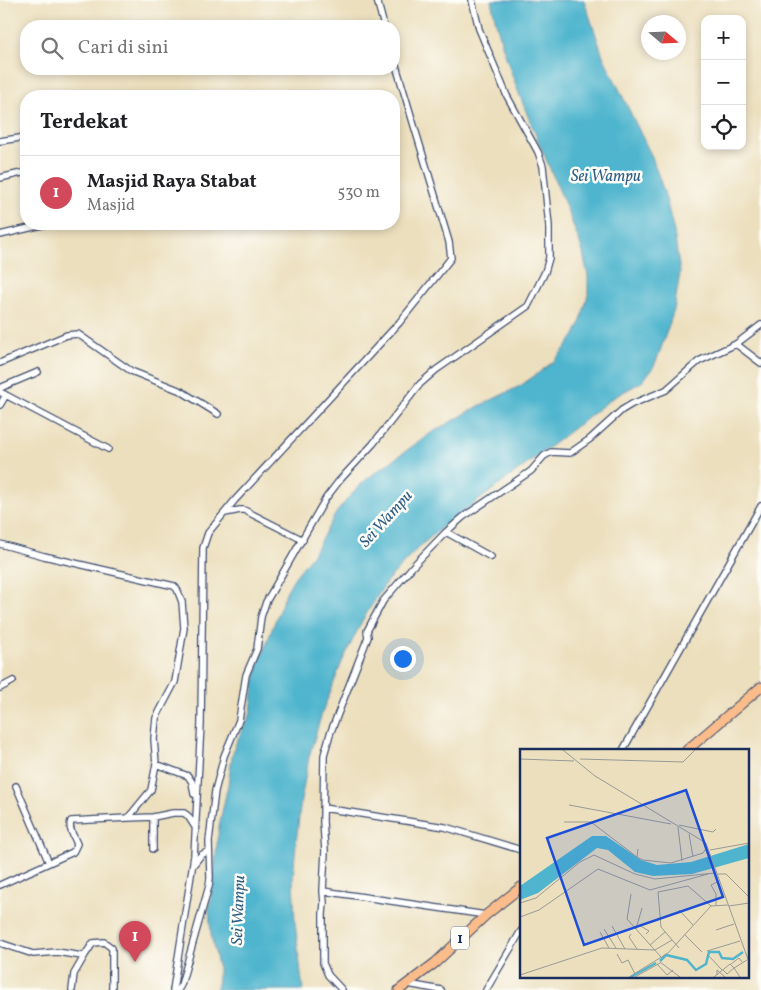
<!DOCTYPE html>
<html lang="id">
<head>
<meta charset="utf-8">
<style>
	body { margin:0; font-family:Vollkorn,serif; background:#f2f2f2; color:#202124 }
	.controls { position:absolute; right:15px; top:15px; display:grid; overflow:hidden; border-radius:10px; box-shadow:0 2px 8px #0003 }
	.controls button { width:45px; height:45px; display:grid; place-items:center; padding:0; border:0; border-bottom:1px solid #e0e0e0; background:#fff; color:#202124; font:25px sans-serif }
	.compass { position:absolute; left:641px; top:15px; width:45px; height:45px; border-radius:50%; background:#fff; box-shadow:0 2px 8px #0003; rotate:109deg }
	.you { position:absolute; left:402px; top:658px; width:18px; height:18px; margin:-12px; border:4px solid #fff; border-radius:50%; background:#1a73e8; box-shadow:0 0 0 8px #1a73e833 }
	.badge { display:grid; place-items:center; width:32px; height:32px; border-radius:50%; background:#d1495b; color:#fff; font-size:16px; font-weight:700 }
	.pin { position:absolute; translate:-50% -41px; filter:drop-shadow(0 1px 2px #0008) }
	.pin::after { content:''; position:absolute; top:26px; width:18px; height:15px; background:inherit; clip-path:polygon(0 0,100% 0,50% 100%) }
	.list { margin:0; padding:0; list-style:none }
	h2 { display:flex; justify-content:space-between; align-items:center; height:65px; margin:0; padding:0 20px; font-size:21px }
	h2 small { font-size:16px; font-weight:400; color:#757577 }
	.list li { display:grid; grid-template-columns:32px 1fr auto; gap:15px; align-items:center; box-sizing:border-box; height:75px; padding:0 20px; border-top:1px solid #e0e0e0 }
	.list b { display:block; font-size:19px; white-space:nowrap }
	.list p { margin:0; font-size:16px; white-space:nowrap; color:#757577 }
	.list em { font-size:16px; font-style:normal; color:#757577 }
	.icon { flex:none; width:28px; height:28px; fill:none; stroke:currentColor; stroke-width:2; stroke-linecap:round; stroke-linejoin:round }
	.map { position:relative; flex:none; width:761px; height:990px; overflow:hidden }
	.search { position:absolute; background:#fff; box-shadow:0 2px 8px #0003; left:20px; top:20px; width:380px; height:55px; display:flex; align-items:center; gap:12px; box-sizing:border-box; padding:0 18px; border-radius:20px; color:#757577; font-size:19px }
	.panel { position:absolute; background:#fff; box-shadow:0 2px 8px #0003; left:20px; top:90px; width:380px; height:140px; border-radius:20px }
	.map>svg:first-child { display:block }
	.water { fill:#4fb5ce; stroke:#357296 }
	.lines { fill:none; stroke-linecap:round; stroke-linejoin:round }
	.minor-casing { stroke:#3a496c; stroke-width:8 }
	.highway-casing { stroke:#3a496c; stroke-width:11 }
	.minor { stroke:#fff; stroke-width:5.5 }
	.highway { stroke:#f9bc8a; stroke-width:9 }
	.labels { text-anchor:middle; stroke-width:5; stroke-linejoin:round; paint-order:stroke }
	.shield { fill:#fdfcf7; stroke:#5f6c8c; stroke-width:1 }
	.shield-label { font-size:14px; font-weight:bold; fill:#1b2f5e }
	.water-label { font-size:16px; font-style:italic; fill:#2d5e85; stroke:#fdfcf7 }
	.inset-river { fill:none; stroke:#4fb5ce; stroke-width:2.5 }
	.inset-road { fill:none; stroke:#989997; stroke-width:1 }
	.view { fill:#1d4ed8; fill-opacity:0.15; stroke:#1d4ed8; stroke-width:2.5 }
	.inset-edge { fill:none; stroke:#1b2f5e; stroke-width:2.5 }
</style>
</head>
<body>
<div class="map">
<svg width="761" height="990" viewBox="0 0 761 990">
	<rect width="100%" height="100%" fill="#fdfcf7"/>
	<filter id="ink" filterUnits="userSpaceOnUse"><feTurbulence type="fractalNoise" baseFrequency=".02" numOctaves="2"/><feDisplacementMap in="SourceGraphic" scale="10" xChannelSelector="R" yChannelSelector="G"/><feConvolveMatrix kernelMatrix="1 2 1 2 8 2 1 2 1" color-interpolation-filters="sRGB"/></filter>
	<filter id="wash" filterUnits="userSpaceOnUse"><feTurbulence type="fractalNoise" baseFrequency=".0096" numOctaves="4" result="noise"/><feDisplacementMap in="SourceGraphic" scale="20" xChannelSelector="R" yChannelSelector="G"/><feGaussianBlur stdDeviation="1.12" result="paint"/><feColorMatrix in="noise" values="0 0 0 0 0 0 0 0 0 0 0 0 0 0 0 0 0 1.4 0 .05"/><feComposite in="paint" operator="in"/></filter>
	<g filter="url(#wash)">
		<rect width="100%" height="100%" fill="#ecdfbd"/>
		<!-- water -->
		<path class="water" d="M491 0H584L603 56 652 157 665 195 674 232 680 273 674 310 659 354 654 366 643 381 611 399 542 453 441 528 417 549 387 581 362 621 342 662 322 713 309 757 301 800 296 843 293 878 295 923 303 990H216L218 979V966L211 934 209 910 213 882 219 826 228 785 232 756 235 745 251 713 254 685 259 664 286 592 294 578 313 554 336 513 355 490 368 478 431 433 479 406 520 386 537 374 553 362 568 345 575 335 580 324 588 295V276L582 249C553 166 508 87 491 0Z"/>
	</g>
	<g filter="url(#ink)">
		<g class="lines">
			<!-- minor casing -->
			<g class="minor-casing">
				<path id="minor" d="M377 0 384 26
					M0 141 26 137
					M0 178 26 172
					M0 235 46 224
					M736 344 761 363
					M0 363 67 335 78 334 131 371 181 391 218 414
					M0 388 38 372
					M0 392 108 449
					M0 405 6 395
					M225 513 240 510H244L303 540
					M446 532 463 517 531 471 544 456 551 452 570 453 590 439 622 410 632 404 666 390 699 361 736 344 761 325
					M0 544 44 556 174 586 177 589 182 602 184 628 175 682 156 718 154 739 156 764 151 790 128 818 71 821C68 829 74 836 77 844L73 852 0 885
					M0 688 13 681
					M623 750 761 506
					M156 764 188 776 192 782 194 794
					M16 786 49 863
					M323 808 445 827 521 850
					M153 817V849
					M128 818 153 817 173 813H184L188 816 195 827
					M194 864 201 855 209 851
					M323 891 486 915
					M0 943 33 954 57 952 82 956 85 955 93 943 104 942 112 948V990
					M408 984 441 990
					M72 990 74 974 85 955
					M173 990 194 856 201 724 203 548 208 533 235 500 399 323 451 258 449 242 394 59
					M178 990 181 985 209 886 210 878 209 841 215 791 224 756 239 720 246 675 257 649 261 617 266 602 326 498 339 481 373 444 420 384 436 370 528 306 545 272 549 258V226L543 166 538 152 507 96 479 29 472 0
					M342 990 328 975 323 963V914L324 903 323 891 325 851 323 822 324 755 330 734 368 637 367 631 383 601 414 565 446 532 491 557
					M486 990 521 931"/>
			</g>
			<!-- highway casing -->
			<g class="highway-casing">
				<path id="highway" d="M687 750 761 687
					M399 990 435 963 486 915 521 887"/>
			</g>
			<!-- minor -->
			<use href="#minor" class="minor"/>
			<!-- highway -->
			<use href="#highway" class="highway"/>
		</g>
	</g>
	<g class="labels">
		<!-- shield labels -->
		<rect class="shield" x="451" y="926.5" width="18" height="23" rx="4"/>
		<g class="shield-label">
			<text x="460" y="943">1</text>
		</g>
		<!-- water labels -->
		<g class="water-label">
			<text x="606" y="181">Sei Wampu</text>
			<text transform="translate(385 518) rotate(-48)" y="6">Sei Wampu</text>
			<text transform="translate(237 910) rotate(-88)" y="6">Sei Wampu</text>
		</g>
	</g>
	<!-- overview -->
	<g transform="translate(520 749)">
		<rect width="229" height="229" fill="#ecdfbd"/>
		<path d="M72 87H86L121 111 137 116 171 113 229 95V109L172 125 133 127 115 123 88 101 77 99 18 144 0 151V137Z" fill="#4fb5ce"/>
		<path class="inset-river" d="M140 212 146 206 167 211 176 221 186 215 189 203H199L202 209 213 210 223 203M111 228 136 214"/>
		<path class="inset-road" d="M43 1 75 27 186 94 229 213M0 10 54 12M60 10 163 13 175 1M49 56 151 75M44 73H71L117 108M159 76 193 83 196 80M158 78 162 112M169 85 173 108M118 100 117 108 123 111 151 114 183 104 187 98M190 101 229 94M198 125H206L229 148M111 145 107 170 141 208M0 154 16 149 60 113 74 106 115 125 135 130 195 124M196 156V145L191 136 199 132M209 157 229 154M159 161 173 176M0 168 19 161 78 120 130 141 188 125M119 176 129 182 126 185M92 177 105 200M84 180 96 199M116 180 122 159M196 181 214 175M80 183 89 199M111 185 109 188 117 200M165 186 182 203M130 196 145 183M159 199 141 178 138 143 168 137 191 157M187 202 220 192M97 205 102 214 108 211 115 225M189 207 202 221M140 213 160 228M137 215 147 226 153 221M211 215 219 209 222 213M203 221 207 225 214 219 220 228M0 226 82 199 135 201 152 191M197 226V221L205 228M109 228 148 204 191 157 208 156M115 228 140 214M194 228 210 215 214 219 227 211"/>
		<path class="view" d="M166 41 203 148 64 196 27 89Z"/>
		<rect width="229" height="229" class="inset-edge"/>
	</g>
</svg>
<div class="controls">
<button>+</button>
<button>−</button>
<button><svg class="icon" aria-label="locate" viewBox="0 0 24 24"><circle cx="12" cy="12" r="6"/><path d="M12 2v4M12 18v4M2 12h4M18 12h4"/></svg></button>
</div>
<svg class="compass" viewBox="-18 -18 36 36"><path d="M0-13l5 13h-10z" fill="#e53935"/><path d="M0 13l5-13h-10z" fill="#757577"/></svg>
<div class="you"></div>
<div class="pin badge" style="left:135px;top:962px">1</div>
<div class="search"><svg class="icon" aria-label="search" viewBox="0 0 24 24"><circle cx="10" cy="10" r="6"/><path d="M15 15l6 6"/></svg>Cari di sini</div>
<section class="panel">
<h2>Terdekat<small></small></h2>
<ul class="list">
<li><span class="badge">1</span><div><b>Masjid Raya Stabat</b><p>Masjid</p></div><em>530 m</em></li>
</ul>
</section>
</div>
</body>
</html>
